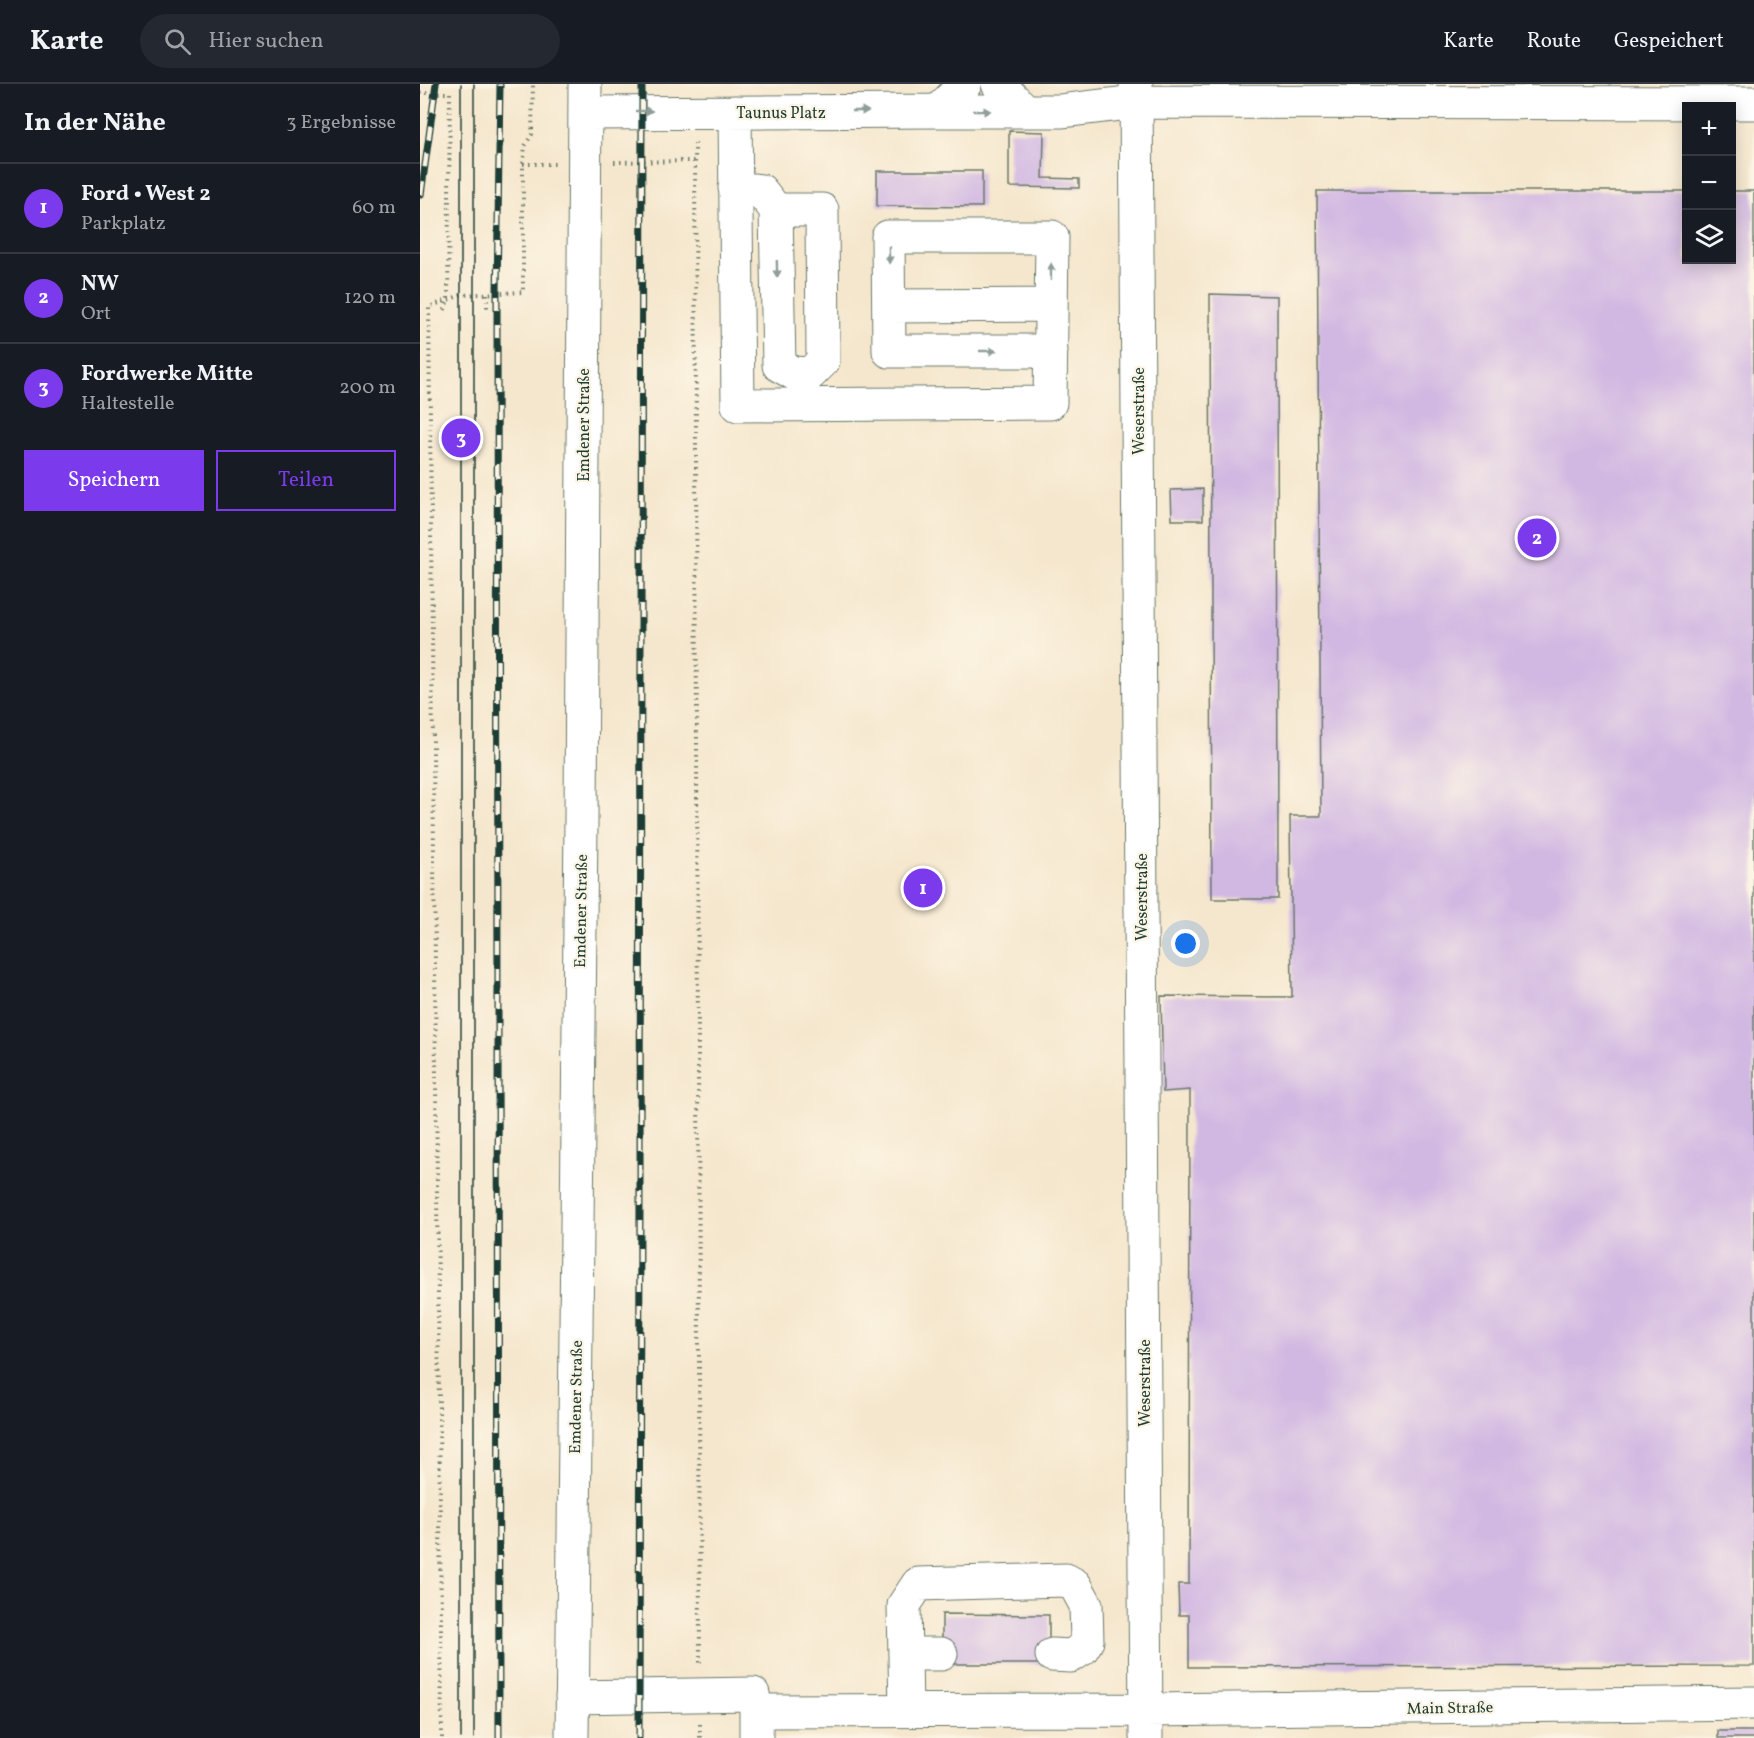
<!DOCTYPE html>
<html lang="de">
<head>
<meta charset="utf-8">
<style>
	body { margin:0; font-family:Vollkorn,serif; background:#242831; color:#f1f3f6 }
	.controls { position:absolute; right:18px; top:18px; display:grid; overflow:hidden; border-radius:0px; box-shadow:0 3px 15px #0003 }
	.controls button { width:54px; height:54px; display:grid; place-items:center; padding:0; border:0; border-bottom:2px solid #363941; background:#171b24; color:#f1f3f6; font:30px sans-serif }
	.you { position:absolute; left:766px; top:860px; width:21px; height:21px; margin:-15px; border:4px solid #fff; border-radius:50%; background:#1a73e8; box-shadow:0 0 0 9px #1a73e833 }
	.badge { display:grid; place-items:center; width:39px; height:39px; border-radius:50%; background:#7c3aed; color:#fff; font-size:20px; font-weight:700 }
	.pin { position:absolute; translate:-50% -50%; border:3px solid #fff; box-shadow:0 2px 6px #0006 }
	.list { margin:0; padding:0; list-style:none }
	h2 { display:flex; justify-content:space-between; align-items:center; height:78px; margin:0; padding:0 24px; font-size:26px }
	h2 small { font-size:20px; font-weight:400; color:#9ea1a6 }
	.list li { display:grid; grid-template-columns:39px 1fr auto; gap:18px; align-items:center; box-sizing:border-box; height:90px; padding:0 24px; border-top:2px solid #363941 }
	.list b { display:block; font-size:22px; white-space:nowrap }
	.list p { margin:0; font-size:20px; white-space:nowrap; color:#9ea1a6 }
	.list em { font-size:20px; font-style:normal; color:#9ea1a6 }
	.actions { display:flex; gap:12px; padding:18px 24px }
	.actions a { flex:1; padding:14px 0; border:2px solid #7c3aed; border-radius:0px; text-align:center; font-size:21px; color:#7c3aed }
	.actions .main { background:#7c3aed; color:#fff }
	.icon { flex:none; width:33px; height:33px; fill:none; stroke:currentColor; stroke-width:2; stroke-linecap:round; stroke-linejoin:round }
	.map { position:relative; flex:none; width:1334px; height:1654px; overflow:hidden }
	header { display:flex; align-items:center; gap:36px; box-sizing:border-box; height:84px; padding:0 30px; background:#171b24; border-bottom:2px solid #363941 }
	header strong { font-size:28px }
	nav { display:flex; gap:33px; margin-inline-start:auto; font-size:21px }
	.search { width:420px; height:54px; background:#242831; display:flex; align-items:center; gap:15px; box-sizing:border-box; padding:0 21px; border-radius:33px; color:#9ea1a6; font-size:22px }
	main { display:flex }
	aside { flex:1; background:#171b24 }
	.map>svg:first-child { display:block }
	.building { fill:#d1b8e2 }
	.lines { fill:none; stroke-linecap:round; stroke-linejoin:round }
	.minor-casing { stroke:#6a786a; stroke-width:35 }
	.path { stroke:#6a786a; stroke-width:4; stroke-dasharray:1.5 4.5; stroke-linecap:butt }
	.minor { stroke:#fff; stroke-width:33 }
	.tram { stroke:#1f3d34; stroke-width:1.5 }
	.rail-casing { stroke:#1f3d34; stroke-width:7 }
	.rail { stroke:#fcf5e5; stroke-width:4.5; stroke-dasharray:14; stroke-linecap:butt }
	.oneway { fill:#8f9e9a }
	.labels { text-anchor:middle; stroke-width:4.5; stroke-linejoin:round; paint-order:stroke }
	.street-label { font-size:16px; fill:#1f3d34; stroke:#fcf5e5 }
</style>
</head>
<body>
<header>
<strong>Karte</strong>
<div class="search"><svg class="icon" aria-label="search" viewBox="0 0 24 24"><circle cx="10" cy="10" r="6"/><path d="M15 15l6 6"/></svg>Hier suchen</div>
<nav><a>Karte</a><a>Route</a><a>Gespeichert</a></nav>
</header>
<main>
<aside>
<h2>In der Nähe<small>3 Ergebnisse</small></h2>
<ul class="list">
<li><span class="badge">1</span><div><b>Ford • West 2</b><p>Parkplatz</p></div><em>60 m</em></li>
<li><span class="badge">2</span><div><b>NW</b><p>Ort</p></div><em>120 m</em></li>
<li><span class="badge">3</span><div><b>Fordwerke Mitte</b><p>Haltestelle</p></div><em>200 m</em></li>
</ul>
<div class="actions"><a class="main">Speichern</a><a>Teilen</a></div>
</aside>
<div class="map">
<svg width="1334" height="1654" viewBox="0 0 1334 1654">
	<rect width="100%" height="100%" fill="#fcf5e5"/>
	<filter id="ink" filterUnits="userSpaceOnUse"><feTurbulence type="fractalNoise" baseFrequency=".0167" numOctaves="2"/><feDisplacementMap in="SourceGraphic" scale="12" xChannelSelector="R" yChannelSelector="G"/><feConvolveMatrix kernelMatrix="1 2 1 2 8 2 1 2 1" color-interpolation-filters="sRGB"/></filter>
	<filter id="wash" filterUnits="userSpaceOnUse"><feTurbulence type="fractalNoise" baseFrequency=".008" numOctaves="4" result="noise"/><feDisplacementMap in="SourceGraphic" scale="24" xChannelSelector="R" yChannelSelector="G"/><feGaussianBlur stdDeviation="1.35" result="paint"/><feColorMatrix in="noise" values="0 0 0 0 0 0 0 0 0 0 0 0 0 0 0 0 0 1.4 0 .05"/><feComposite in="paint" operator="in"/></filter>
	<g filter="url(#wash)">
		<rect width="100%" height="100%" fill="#f5e7cd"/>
		<g id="blocks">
			<!-- building -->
			<path class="building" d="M589 47 624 48 623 94 659 95V104L589 103Z
				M457 87H562V123L457 122Z
				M897 107H1266V176H1312V107H1334V1582L769 1583V1531H759L758 1500H769L770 1006 743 1008 741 912 872 913 870 732H901Z
				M790 210 857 212 858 815H792Z
				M783 405V436H752L751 406Z
				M522 1530 629 1531V1580H522Z
				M1298 1647H1334V1654H1298Z"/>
		</g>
	</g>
	<g filter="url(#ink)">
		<use href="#blocks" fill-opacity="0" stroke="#6a786a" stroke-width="1.5"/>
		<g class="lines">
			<!-- minor casing -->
			<g class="minor-casing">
				<path id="minor" d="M578 0 606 27
					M716 0 726 1654
					M518 27H641L716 18 1334 19
					M315 28 318 321 630 319 632 153H468L469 267H631
					M165 29 518 27 545 0
					M315 104 341 107 356 126 359 281 373 289 390 290 403 277 402 126H356
					M469 222 631 221
					M485 1570H521
					M152 1613 333 1610 336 1627 726 1626 1334 1619
					M486 1626 484 1521 498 1500 646 1496 655 1501 666 1521 667 1557 662 1565 651 1572 632 1571
					M152 1654 161 737 165 0
					M336 1654V1627"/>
			</g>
			<!-- path -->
			<path class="path" d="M0 9H30L28 215 24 229
				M275 59 280 1581
				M194 78 275 77
				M103 80H135
				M67 210V227
				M280 1640V1654
				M22 1654 9 223 41 211 103 208V80L105 62 112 50 113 0"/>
			<!-- minor -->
			<use href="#minor" class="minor"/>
			<!-- tram -->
			<path class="tram" d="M41 0V1654
				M54 0V1654"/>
			<!-- rail casing -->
			<g class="rail-casing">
				<path id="rail" d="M1 111 16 0
					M79 1654 77 210 80 0
					M219 1654 222 0"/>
			</g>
			<!-- rail -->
			<use href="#rail" class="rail"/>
		</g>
		<!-- one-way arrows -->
		<defs><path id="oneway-solid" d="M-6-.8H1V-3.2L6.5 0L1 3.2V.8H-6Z" transform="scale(1.5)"/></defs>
		<g class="oneway">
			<use href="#oneway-solid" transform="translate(224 27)"/>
			<use href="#oneway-solid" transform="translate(440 27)"/>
			<use href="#oneway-solid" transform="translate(562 27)"/>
			<use href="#oneway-solid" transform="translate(469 171) rotate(89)"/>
			<use href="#oneway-solid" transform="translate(357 185) rotate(89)"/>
			<use href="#oneway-solid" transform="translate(631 188) rotate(-89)"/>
			<use href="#oneway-solid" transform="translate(568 267)"/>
		</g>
	</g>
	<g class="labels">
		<!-- street labels -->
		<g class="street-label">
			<text x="361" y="34">Taunus Platz</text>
			<text transform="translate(718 327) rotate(-90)" y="6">Weserstraße</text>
			<text transform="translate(163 341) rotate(-90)" y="6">Emdener Straße</text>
			<text transform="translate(721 813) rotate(-90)" y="6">Weserstraße</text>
			<text transform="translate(160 827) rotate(-89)" y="6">Emdener Straße</text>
			<text transform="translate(724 1299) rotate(-90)" y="6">Weserstraße</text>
			<text transform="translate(155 1313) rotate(-89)" y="6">Emdener Straße</text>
			<text transform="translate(1030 1623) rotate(-1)" y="6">Main Straße</text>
		</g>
	</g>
</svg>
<div class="controls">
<button>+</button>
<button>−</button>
<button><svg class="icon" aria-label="layers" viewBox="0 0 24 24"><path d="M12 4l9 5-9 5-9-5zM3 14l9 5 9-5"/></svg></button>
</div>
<div class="you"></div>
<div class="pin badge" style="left:503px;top:804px">1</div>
<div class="pin badge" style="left:1117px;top:454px">2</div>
<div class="pin badge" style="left:41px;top:354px">3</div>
</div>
</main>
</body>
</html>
